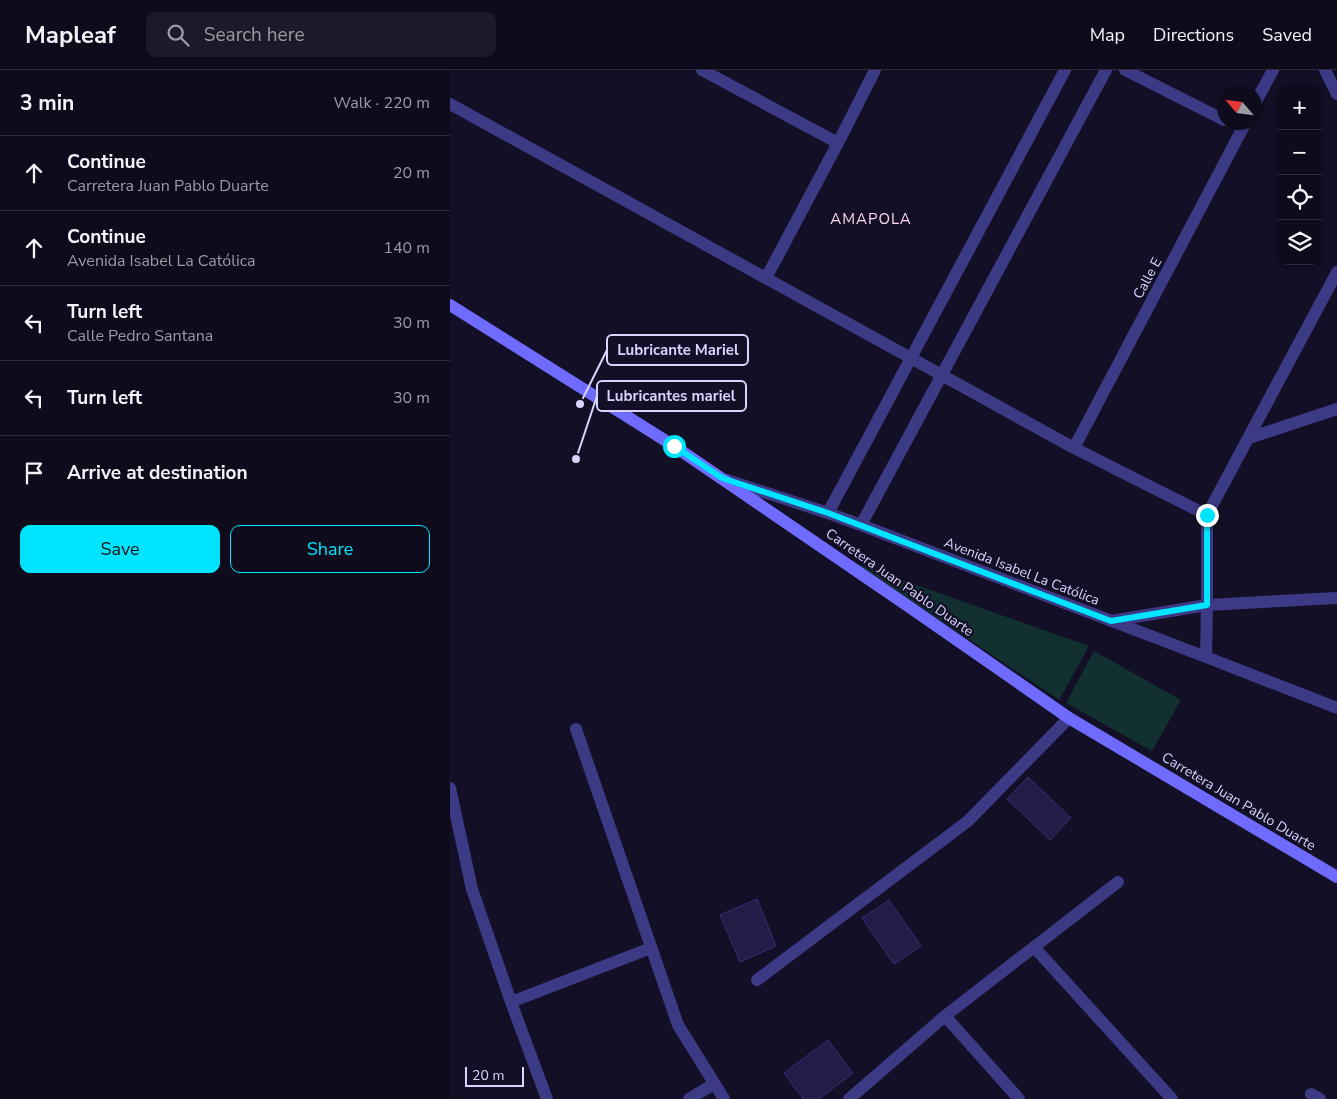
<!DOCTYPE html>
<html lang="en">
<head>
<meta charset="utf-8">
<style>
	body { margin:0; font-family:"Nunito Sans",sans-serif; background:#1c1929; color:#f1f3f6 }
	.controls { position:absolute; right:15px; top:15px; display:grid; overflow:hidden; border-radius:10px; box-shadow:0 1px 4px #0004 }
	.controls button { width:45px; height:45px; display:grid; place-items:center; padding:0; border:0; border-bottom:1px solid #2e2b3b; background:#0e0b1c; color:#f1f3f6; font:25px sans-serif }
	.compass { position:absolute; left:767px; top:15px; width:45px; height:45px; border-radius:50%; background:#0e0b1c; box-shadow:0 1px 4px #0004; rotate:298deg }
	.scale { position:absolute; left:15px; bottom:12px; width:59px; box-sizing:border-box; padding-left:5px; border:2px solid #d9d4ff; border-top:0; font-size:14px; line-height:18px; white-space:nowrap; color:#d9d4ff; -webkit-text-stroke:4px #130f26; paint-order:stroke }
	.stop { position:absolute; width:15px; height:15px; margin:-11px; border:4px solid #00e5ff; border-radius:50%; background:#fff }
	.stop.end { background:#00e5ff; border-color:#fff; box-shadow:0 1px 5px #0008 }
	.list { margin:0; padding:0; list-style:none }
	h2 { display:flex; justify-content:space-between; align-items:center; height:65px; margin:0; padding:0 20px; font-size:21px }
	h2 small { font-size:16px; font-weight:400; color:#9b9ba3 }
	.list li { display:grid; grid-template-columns:32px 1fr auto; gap:15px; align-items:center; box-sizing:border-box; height:75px; padding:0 20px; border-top:1px solid #2e2b3b }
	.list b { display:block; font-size:19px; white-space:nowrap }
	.list p { margin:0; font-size:16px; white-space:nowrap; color:#9b9ba3 }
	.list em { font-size:16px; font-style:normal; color:#9b9ba3 }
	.actions { display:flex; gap:10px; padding:15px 20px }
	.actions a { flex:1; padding:11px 0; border:1px solid #00e5ff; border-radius:10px; text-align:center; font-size:18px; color:#00e5ff }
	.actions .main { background:#00e5ff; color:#111 }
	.icon { flex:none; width:28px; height:28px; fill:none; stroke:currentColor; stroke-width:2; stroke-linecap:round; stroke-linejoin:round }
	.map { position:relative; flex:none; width:887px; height:1029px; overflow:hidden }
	header { display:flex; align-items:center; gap:30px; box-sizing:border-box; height:70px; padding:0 25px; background:#0e0b1c; border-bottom:1px solid #2e2b3b }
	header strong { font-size:24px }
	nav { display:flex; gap:28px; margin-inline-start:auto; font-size:18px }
	.search { width:350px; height:45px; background:#1c1929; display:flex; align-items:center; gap:12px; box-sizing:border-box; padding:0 18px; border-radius:10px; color:#9b9ba3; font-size:19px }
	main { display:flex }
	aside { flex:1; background:#0e0b1c }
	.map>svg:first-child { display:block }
	.green { fill:#12302f }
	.building { fill:#241b47; stroke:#3b2d73 }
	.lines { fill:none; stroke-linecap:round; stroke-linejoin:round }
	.minor { stroke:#3d3a85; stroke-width:12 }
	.tertiary { stroke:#3d3a85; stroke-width:12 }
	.secondary { stroke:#6f6bff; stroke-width:12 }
	.route { stroke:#00e5ff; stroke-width:6 }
	.labels { text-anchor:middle; stroke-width:4.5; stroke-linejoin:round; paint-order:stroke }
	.street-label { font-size:14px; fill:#d9d4ff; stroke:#130f26 }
	.neighbourhood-label { font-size:15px; letter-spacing:1px; fill:#ffd6f0; stroke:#130f26 }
	.leader { fill:none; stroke:#d9d4ff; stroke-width:2 }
	.callout-dot { fill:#d9d4ff; stroke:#130f26; stroke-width:2 }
	.callout { fill:#130f26; stroke:#d9d4ff; stroke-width:2 }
	.callout-label { font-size:15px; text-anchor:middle; font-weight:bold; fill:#d9d4ff }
</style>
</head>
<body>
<header>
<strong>Mapleaf</strong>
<div class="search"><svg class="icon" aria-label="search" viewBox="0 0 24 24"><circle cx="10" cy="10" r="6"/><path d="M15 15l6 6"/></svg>Search here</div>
<nav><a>Map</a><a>Directions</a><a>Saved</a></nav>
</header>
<main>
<aside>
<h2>3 min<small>Walk · 220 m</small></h2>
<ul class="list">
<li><svg class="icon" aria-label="ahead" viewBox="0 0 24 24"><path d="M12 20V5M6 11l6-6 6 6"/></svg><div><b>Continue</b><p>Carretera Juan Pablo Duarte</p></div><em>20 m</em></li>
<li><svg class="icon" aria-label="ahead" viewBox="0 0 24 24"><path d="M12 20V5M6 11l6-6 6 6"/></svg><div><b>Continue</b><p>Avenida Isabel La Católica</p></div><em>140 m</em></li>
<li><svg class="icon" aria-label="left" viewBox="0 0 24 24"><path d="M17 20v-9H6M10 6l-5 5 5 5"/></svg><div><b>Turn left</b><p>Calle Pedro Santana</p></div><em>30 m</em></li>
<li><svg class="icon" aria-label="left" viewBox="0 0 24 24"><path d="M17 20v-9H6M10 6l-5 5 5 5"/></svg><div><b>Turn left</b></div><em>30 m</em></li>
<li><svg class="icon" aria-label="arrive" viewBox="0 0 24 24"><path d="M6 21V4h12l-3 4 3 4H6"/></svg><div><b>Arrive at destination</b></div></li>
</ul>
<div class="actions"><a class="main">Save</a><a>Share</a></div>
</aside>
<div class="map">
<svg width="887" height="1029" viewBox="0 0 887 1029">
	<rect width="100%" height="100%" fill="#130f26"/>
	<!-- green -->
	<path class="green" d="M407 494 639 576 609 630Z
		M644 581 731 630 702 681 616 633Z"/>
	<!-- building -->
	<path class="building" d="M578 707 621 748 600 770 557 729Z
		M307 829 326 876 290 892 270 845Z
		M439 830 471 876 444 894 412 848Z
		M378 970 403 1003 369 1029H353L334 1003Z"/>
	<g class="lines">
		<!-- minor -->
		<path class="minor" d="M252 0 388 73
			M675 0 774 50
			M875 0 887 24
			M0 34 624 378 757 445
			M804 35 823 0
			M316 208 388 73 425 0
			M799 368 887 339
			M624 378 796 52
			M378 443 615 0
			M411 455 656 0
			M661 551 757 535 887 528
			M756 587 757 535V445L887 202
			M126 659 228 955 274 1029
			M0 718 22 819 61 932 97 1029
			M584 877 722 1029
			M307 910 518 751 619 648
			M61 932 201 878
			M495 946 569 1029
			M861 1024 870 1029
			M239 1029 264 1014
			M399 1029 495 946 668 812"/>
		<!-- tertiary -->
		<path class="tertiary" d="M277 410 378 443 411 455 756 587 887 638"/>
		<!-- secondary -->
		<path class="secondary" d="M0 235 224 376 458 536 619 648 887 807"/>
	</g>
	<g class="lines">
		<!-- route -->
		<path class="route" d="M224 376 272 408 378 443 661 551 757 535V445"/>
	</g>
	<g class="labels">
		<!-- street labels -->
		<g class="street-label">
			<text transform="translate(697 208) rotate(-62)" y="5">Calle E</text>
			<text transform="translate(572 501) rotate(21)" y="5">Avenida Isabel La Católica</text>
			<text transform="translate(450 512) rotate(35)" y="5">Carretera Juan Pablo Duarte</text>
			<text transform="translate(789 731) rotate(31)" y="5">Carretera Juan Pablo Duarte</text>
		</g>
		<!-- neighbourhood labels -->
		<g class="neighbourhood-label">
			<text x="421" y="154">AMAPOLA</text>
		</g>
	</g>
	<!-- callouts -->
	<path class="leader" d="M130 334L157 280M126 389L147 326"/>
	<g class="callout-dot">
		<circle cx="130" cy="334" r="5"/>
		<circle cx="126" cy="389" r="5"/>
	</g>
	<g class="callout">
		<rect x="157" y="265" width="141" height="30" rx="5"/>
		<rect x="147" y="311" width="149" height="30" rx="5"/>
	</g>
	<g class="callout-label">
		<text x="228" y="285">Lubricante Mariel</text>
		<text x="221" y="331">Lubricantes mariel</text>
	</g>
</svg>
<div class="controls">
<button>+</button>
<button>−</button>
<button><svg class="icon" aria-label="locate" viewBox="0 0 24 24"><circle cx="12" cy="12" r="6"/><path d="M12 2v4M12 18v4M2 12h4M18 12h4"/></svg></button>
<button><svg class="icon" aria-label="layers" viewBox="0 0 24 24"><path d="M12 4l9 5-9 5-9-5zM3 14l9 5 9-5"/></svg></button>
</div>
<svg class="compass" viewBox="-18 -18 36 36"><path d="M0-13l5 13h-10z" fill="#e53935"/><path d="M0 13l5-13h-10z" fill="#9b9ba3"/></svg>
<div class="scale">20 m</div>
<div class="stop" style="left:224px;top:376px"></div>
<div class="stop end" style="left:757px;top:445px"></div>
</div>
</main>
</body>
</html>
